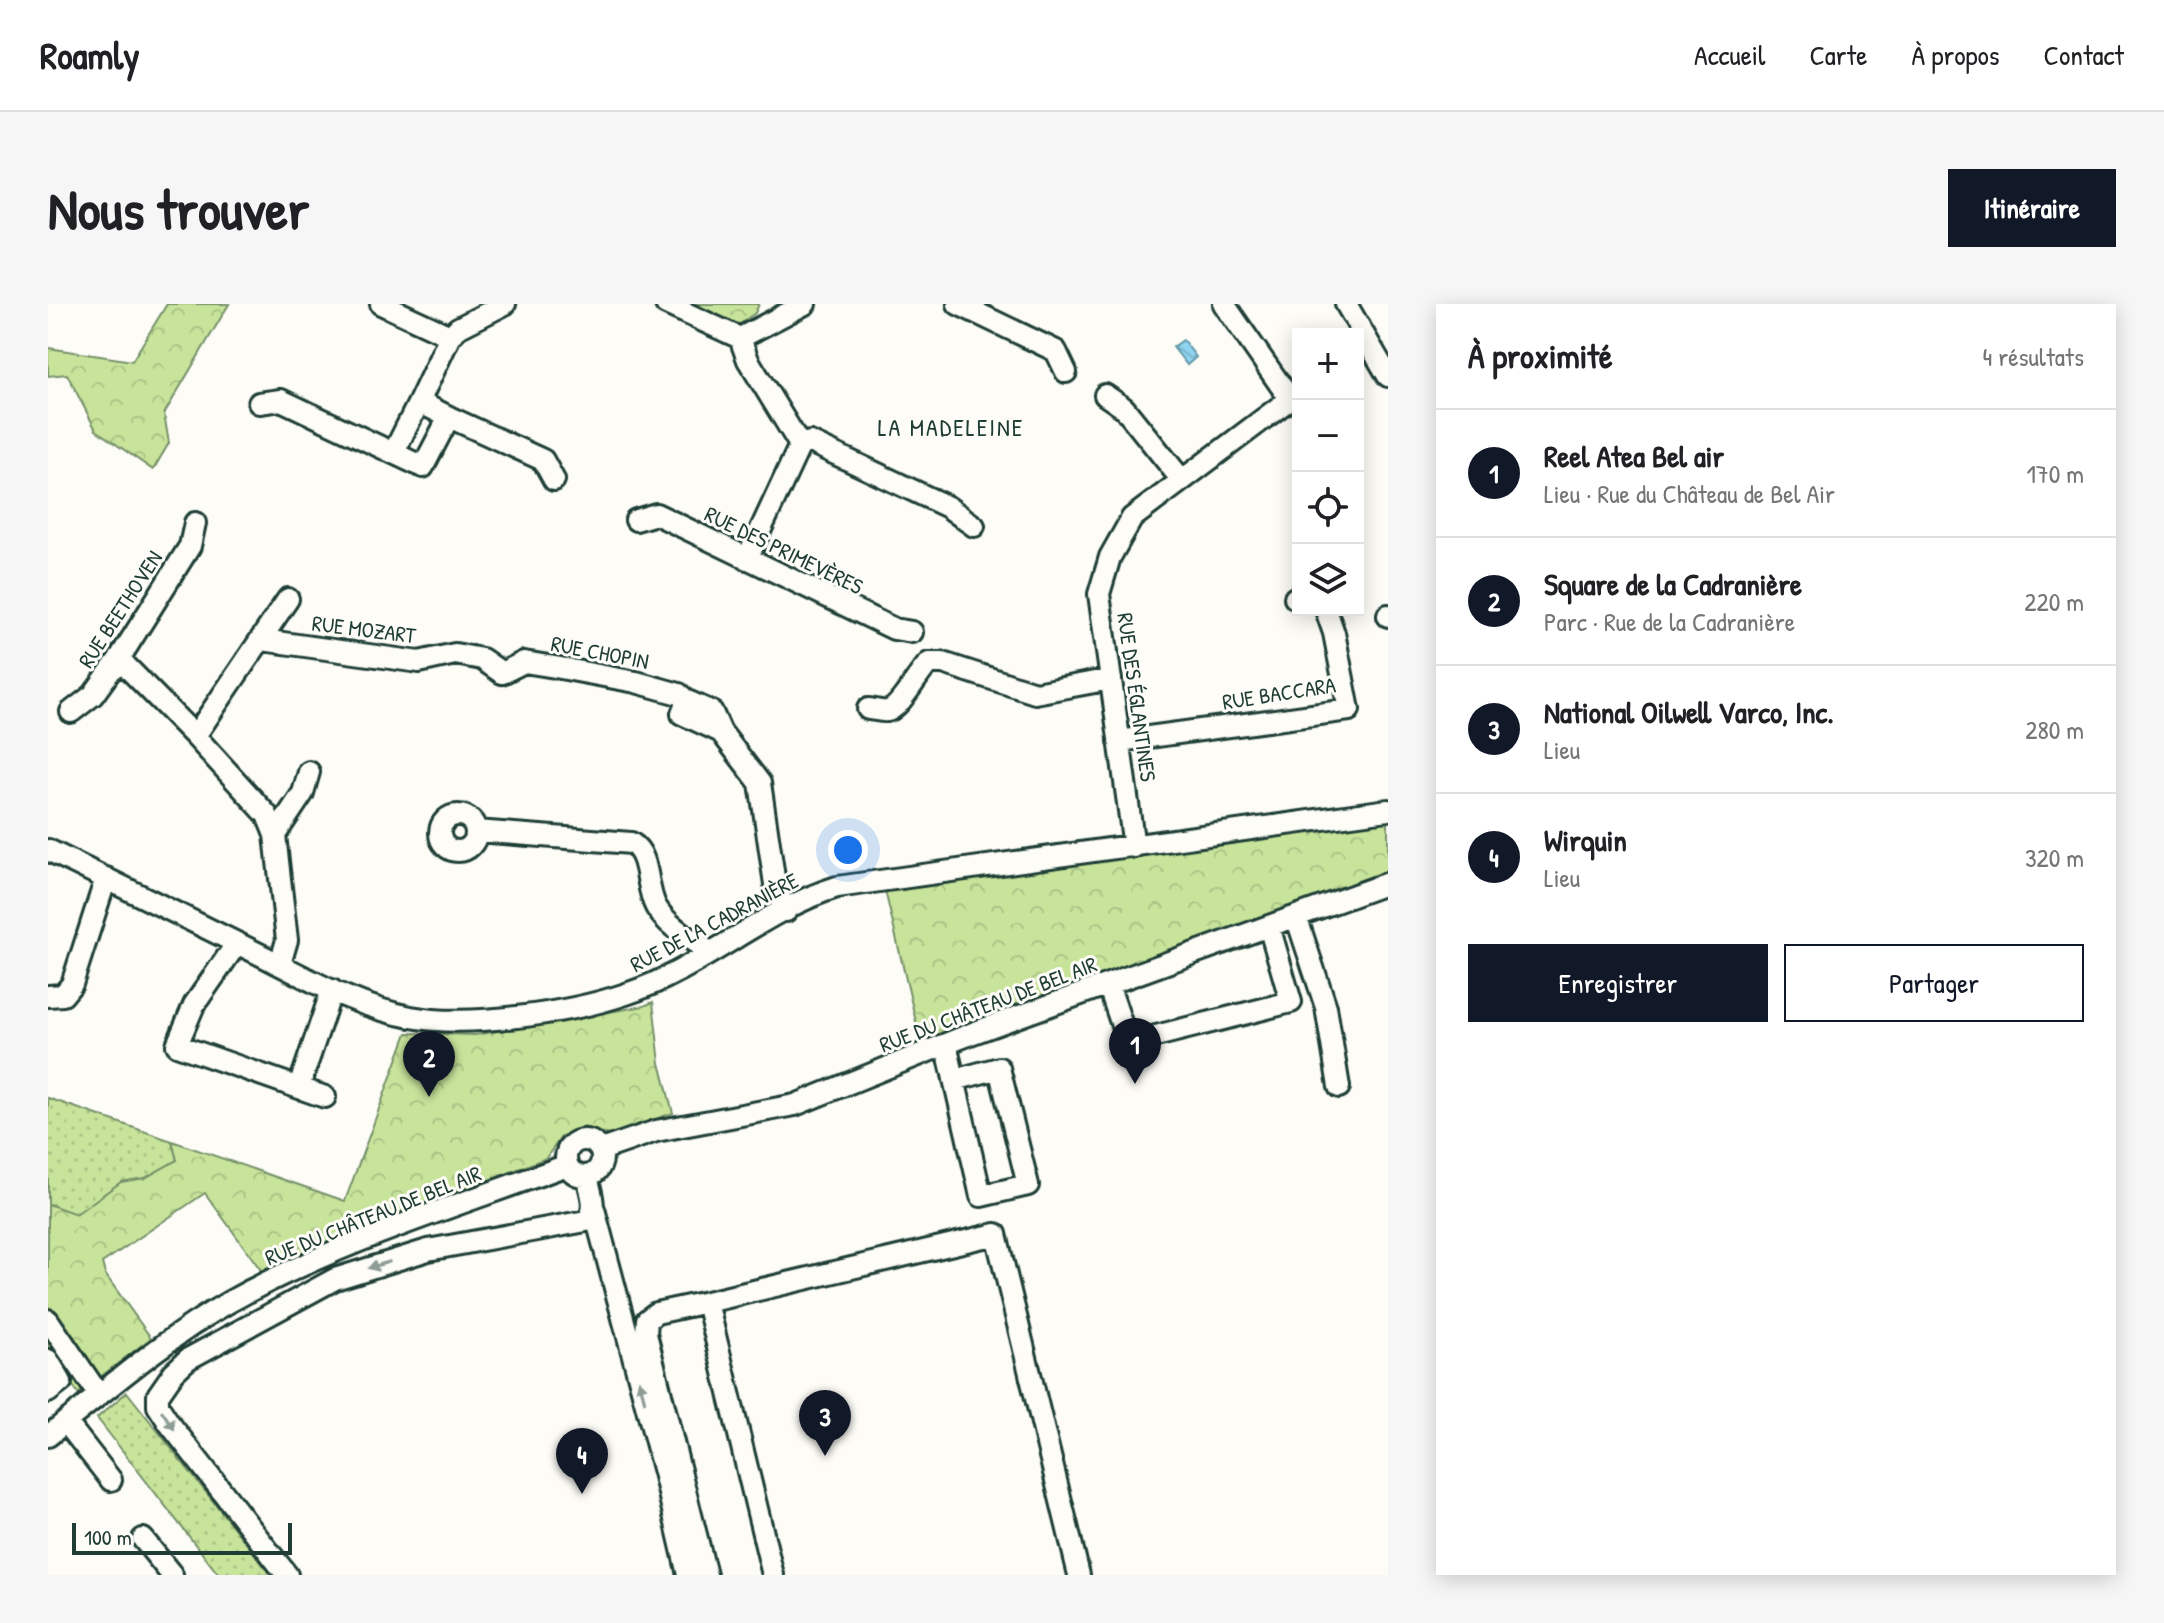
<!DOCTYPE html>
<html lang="fr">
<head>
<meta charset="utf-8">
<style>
	body { margin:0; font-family:"Patrick Hand",sans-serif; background:#f6f6f6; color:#202124 }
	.controls { position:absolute; right:24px; top:24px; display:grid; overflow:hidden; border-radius:0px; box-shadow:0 4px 20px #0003 }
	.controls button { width:72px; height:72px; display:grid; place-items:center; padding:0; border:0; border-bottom:2px solid #e0e0e0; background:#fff; color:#202124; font:40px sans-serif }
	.scale { position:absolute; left:24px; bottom:20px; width:220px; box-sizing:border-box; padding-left:8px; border:4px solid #1f3d34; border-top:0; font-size:22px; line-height:28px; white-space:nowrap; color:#1f3d34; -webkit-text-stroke:6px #fdfcf7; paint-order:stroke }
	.you { position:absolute; left:800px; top:546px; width:28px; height:28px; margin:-20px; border:6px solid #fff; border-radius:50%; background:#1a73e8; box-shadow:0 0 0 12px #1a73e833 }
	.badge { display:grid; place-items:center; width:52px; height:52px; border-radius:50%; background:#111827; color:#fff; font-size:26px; font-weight:700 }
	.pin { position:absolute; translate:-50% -66px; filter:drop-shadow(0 2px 4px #0008) }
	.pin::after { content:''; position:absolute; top:42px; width:28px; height:24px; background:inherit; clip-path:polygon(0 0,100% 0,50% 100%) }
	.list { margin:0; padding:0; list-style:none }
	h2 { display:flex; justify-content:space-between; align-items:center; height:104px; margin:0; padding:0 32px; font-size:34px }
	h2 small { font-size:26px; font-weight:400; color:#757577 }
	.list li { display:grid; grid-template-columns:52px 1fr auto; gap:24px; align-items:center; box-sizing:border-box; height:128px; padding:0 32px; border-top:2px solid #e0e0e0 }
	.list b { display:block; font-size:30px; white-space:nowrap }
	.list p { margin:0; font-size:26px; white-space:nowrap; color:#757577 }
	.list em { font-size:26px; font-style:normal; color:#757577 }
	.actions { display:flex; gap:16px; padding:24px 32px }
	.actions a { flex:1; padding:18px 0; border:2px solid #111827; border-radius:0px; text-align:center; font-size:28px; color:#111827 }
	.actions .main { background:#111827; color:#fff }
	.icon { flex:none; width:44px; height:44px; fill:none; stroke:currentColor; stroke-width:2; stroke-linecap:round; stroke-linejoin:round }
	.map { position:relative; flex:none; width:1340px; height:1271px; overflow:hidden; border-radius:0px }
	header { display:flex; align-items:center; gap:48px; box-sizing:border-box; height:112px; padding:0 40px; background:#fff; border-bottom:2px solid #e0e0e0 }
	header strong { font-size:38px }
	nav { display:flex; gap:44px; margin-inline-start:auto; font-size:28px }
	.intro { display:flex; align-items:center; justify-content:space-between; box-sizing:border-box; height:192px; padding:0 48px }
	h1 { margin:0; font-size:56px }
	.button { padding:20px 36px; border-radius:0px; background:#111827; color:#fff; font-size:28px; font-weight:700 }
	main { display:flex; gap:48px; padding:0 48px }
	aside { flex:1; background:#fff; border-radius:0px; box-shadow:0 4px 20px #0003 }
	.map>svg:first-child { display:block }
	.grass { fill:url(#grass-dots); stroke:#749068; stroke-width:2 }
	.forest { fill:url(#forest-crowns); stroke:#749068; stroke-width:2 }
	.water { fill:url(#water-waves); stroke:#6297a5; stroke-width:2 }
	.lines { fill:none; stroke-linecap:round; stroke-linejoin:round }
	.minor-casing { stroke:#1f3d34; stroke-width:26 }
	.minor { stroke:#fdfcf7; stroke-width:20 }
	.oneway { fill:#8e9c96 }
	.labels { text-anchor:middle; stroke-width:6; stroke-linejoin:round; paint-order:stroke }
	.street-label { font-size:22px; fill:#1f3d34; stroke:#fdfcf7 }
	.neighbourhood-label { font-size:24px; letter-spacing:2px; fill:#1f3d34; stroke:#fdfcf7 }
</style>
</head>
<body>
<header>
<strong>Roamly</strong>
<nav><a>Accueil</a><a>Carte</a><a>À propos</a><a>Contact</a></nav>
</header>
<div class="intro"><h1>Nous trouver</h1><a class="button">Itinéraire</a></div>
<main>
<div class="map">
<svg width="1340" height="1271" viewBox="0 0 1340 1271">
	<defs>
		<pattern id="grass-dots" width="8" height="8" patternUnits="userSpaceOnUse" patternTransform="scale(2)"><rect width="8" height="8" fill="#c8e49b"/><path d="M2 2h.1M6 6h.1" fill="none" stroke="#abc486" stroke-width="1.8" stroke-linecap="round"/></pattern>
		<pattern id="forest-crowns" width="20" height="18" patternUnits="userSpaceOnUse" patternTransform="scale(2)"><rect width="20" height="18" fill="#c8e49b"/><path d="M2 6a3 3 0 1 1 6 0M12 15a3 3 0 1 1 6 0" fill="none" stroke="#abc486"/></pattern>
		<pattern id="water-waves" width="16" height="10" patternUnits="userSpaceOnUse" patternTransform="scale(2)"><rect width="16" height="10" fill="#8fd3f0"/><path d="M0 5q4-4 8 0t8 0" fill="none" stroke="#7bb6ce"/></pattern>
	</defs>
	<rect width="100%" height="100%" fill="#fdfcf7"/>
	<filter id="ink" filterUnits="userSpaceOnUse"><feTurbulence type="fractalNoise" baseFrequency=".0125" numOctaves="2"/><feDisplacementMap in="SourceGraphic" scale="16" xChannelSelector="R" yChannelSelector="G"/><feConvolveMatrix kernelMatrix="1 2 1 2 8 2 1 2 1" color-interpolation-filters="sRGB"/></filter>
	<g filter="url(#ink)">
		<!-- grass -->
		<path class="grass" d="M0 794 124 837 129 856 97 874 73 879 28 911 0 900Z
			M79 1088 223 1271H171L49 1114Z"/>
		<!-- forest -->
		<path class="forest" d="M119 0H181L116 110 121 139 105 166 48 126 19 70 0 72V44L84 57Z
			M641 0H711L707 9 689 22Z
			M1340 517V575L873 739 836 582Z
			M605 698 612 759 625 809 561 831 536 823 513 833 498 854 253 951 215 969 157 889 54 959 57 970 103 1034 30 1090 0 1042V900L28 910 73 878 97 874 129 856 124 837 297 897 359 729 427 731 596 702Z"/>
		<!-- water -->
		<path class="water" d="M1135 36 1148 53 1139 61 1125 43Z"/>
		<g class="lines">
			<!-- minor casing -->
			<g class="minor-casing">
				<path id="minor" d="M333 0 402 32
					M618 0 692 34 757 0
					M910 0 1008 47 1018 68
					M1298 0 1340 72
					M692 34 700 56 752 141 699 255
					M1057 91 1076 104 1133 175
					M371 98 402 32 410 24 457 0
					M211 99 233 96 375 163 401 113 495 156 506 176
					M752 141 762 138 900 203 926 222
					M346 148 371 98 401 113
					M588 216 608 210 846 325 864 328
					M1247 294H1250
					M1340 311V312
					M214 336 371 358 407 350 434 355 454 369 476 358 507 363 588 378 631 390 639 397
					M71 355 147 432 219 511 227 531 239 636 232 660
					M820 405C825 405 834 408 839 407 852 405 870 369 881 359H895L987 389 1063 375
					M23 408 45 391 71 355 142 242 147 219
					M673 428 634 410 639 397 664 408 673 428 712 479 728 587 738 607
					M147 432 240 295
					M1071 437 1301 406 1286 329 1278 306
					M392 529a18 18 0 1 1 36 0a18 18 0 1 1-36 0Z
					M428 527 583 539C603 551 597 583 608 603 620 623 643 635 662 648
					M227 531 255 489 261 468
					M1086 543 1051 290 1062 253 1084 214 1242 95 1176 0
					M0 546C69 580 138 614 207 648 257 673 307 703 363 713 421 724 522 709 578 690 652 666 715 606 789 583L1340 506
					M1248 612 1278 703 1291 783
					M189 639 146 701 129 741 277 793
					M1060 680 1080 739 1243 698 1221 622
					M0 692 15 691 24 680 58 574
					M898 740 933 892 980 881 951 764 906 776
					M251 783 284 686
					M518 854a18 18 0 1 1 36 0a18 18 0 1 1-36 0Z
					M553 846 608 827 747 801 925 729 1340 579
					M546 905 617 1172 640 1271
					M0 1016 51 1091
					M0 1056 13 1078 0 1088
					M18 1118 63 1176
					M0 1132C58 1086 116 1035 181 998 287 939 406 903 519 861
					M95 1235 124 1271
					M239 1271 121 1119 110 1102V1091L126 1068 140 1055 287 975 380 946 538 917C551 906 542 887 539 872
					M658 1271 598 1030 599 1016 608 1009 659 998
					M725 1271 659 998 948 930 1031 1271"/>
			</g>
			<!-- minor -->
			<use href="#minor" class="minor"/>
		</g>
		<!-- one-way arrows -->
		<defs><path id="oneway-solid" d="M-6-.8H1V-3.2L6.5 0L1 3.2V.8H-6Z" transform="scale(2)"/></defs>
		<g class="oneway">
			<use href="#oneway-solid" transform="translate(331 961) rotate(163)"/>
			<use href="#oneway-solid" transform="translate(594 1087) rotate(-105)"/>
			<use href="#oneway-solid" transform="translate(120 1116) rotate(56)"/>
		</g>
	</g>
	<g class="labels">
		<!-- street labels -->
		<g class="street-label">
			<text transform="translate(736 246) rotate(26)" y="8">RUE DES PRIMEVÈRES</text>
			<text transform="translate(72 305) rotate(-57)" y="8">RUE BEETHOVEN</text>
			<text transform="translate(316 325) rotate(7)" y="8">RUE MOZART</text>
			<text transform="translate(552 348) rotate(11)" y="8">RUE CHOPIN</text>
			<text transform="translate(1231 389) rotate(-9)" y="8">RUE BACCARA</text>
			<text transform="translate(1089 393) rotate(82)" y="8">RUE DES ÉGLANTINES</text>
			<text transform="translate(666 618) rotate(-28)" y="8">RUE DE LA CADRANIÈRE</text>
			<text transform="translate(940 700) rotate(-21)" y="8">RUE DU CHÂTEAU DE BEL AIR</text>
			<text transform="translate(325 911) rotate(-22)" y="8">RUE DU CHÂTEAU DE BEL AIR</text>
		</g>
		<!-- neighbourhood labels -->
		<g class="neighbourhood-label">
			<text x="903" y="132">LA MADELEINE</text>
		</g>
	</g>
</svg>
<div class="controls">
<button>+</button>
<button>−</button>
<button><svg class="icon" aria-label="locate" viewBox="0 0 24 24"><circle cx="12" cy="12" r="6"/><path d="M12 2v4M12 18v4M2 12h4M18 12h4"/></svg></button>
<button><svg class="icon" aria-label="layers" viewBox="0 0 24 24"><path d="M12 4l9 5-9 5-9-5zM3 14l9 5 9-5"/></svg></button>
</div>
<div class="scale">100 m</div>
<div class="you"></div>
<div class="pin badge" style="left:1087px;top:780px">1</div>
<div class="pin badge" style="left:381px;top:793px">2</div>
<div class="pin badge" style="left:777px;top:1152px">3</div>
<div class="pin badge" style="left:534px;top:1190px">4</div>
</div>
<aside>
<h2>À proximité<small>4 résultats</small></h2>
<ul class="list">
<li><span class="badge">1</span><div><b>Reel Atea Bel air</b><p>Lieu · Rue du Château de Bel Air</p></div><em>170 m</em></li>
<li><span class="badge">2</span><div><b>Square de la Cadranière</b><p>Parc · Rue de la Cadranière</p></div><em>220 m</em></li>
<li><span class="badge">3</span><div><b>National Oilwell Varco, Inc.</b><p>Lieu</p></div><em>280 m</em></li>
<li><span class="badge">4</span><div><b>Wirquin</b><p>Lieu</p></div><em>320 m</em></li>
</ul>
<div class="actions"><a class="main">Enregistrer</a><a>Partager</a></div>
</aside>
</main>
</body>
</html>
